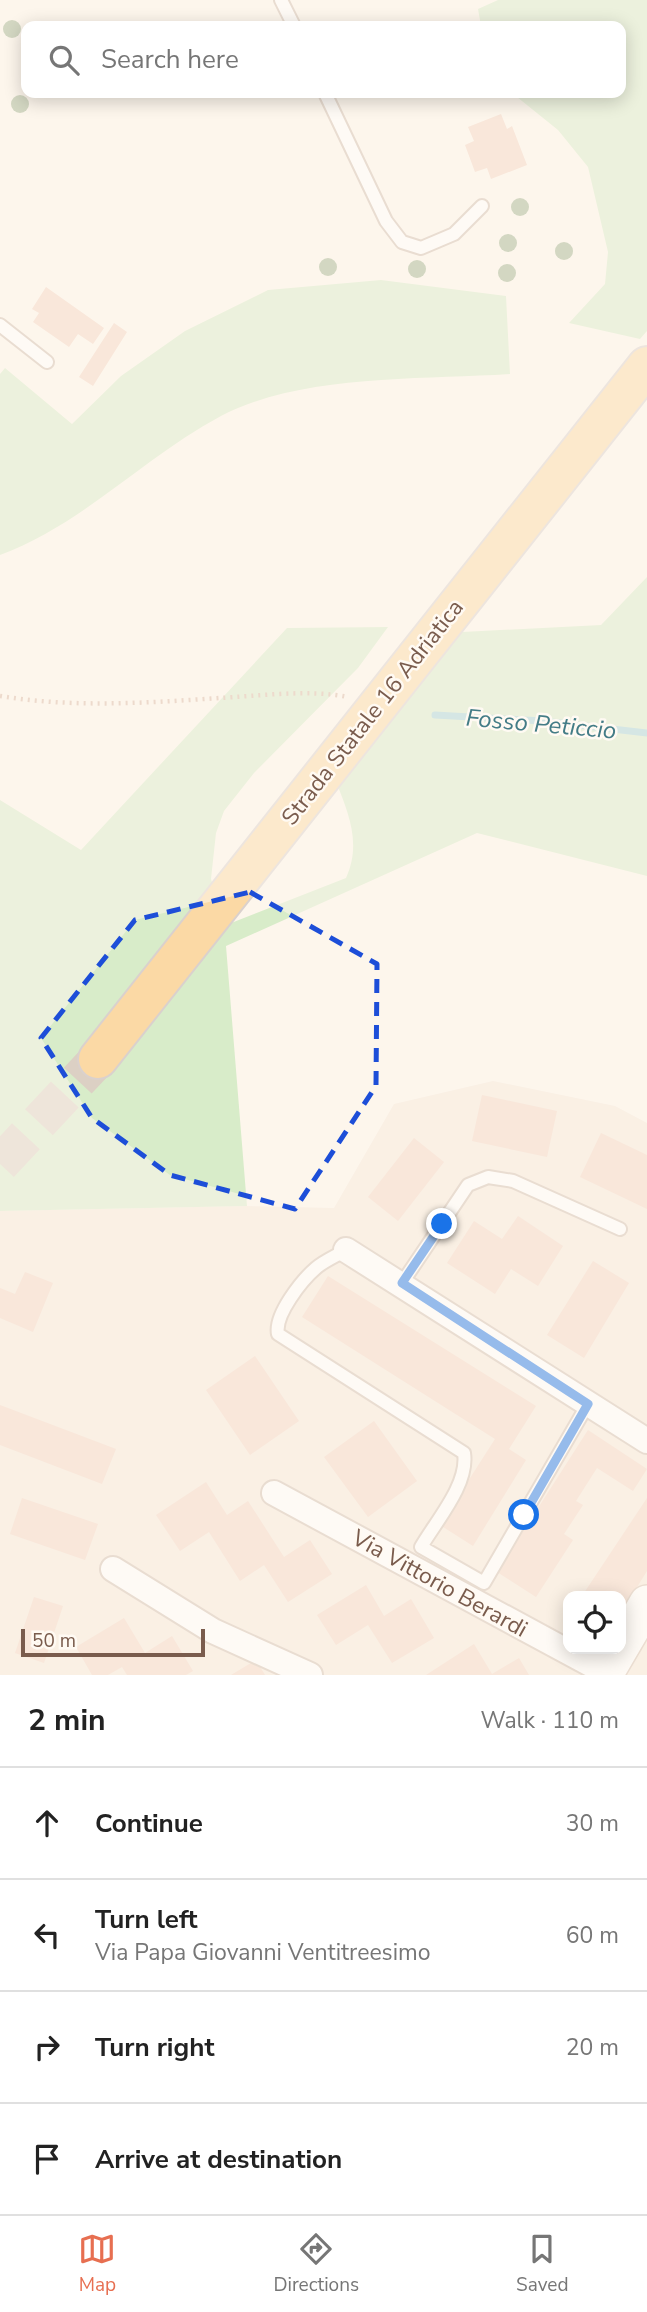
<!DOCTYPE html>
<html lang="en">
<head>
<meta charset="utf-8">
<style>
	body { margin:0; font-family:"Nunito Sans",sans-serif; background:#f2f2f2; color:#222 }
	.controls { position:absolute; right:21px; bottom:21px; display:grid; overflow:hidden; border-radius:14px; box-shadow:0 4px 18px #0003 }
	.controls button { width:63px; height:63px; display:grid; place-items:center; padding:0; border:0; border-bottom:2px solid #e0e0e0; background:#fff; color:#222; font:35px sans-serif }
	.scale { position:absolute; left:21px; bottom:18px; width:184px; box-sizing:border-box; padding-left:7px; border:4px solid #7a5c4d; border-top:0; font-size:19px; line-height:24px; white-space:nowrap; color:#7a5c4d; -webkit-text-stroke:5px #fffaf3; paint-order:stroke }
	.stop { position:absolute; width:21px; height:21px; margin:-16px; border:5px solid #1a73e8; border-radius:50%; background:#fff }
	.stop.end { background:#1a73e8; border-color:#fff; box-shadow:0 2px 7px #0008 }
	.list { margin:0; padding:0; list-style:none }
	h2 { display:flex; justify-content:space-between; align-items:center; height:91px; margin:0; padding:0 28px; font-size:30px }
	h2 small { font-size:23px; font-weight:400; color:#767676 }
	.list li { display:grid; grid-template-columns:46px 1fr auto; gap:21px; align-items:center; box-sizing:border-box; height:112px; padding:0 28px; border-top:2px solid #e0e0e0 }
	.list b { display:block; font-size:26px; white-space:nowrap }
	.list p { margin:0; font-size:23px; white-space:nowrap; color:#767676 }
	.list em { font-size:23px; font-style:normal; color:#767676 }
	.icon { flex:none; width:38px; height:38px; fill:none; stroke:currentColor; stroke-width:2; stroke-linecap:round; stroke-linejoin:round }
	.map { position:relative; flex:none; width:647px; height:1675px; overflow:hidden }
	.search { position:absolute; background:#fff; box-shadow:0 4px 18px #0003; left:21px; right:21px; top:21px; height:77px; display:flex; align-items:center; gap:18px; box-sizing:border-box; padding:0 24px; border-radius:14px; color:#767676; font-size:26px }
	.sheet { height:539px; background:#fff }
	nav { display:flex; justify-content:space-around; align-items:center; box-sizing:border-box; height:98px; border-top:2px solid #e0e0e0; background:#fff; font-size:19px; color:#767676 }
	nav a { display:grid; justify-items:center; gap:4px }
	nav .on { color:#e76f51 }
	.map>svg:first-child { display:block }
	.residential { fill:#f5e8da; fill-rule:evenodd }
	.green { fill:#d8ecc9 }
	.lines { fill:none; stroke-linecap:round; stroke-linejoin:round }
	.stream { stroke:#a5d3da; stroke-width:7 }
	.building { fill:#f3d5c3 }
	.primary-tunnel { stroke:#dcd0c4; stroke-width:38; stroke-dasharray:38 19; stroke-linecap:butt }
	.lane-casing { stroke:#d1beb0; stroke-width:16 }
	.street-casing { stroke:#d1beb0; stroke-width:28 }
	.secondary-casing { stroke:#d6c0b0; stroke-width:38 }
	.primary-casing { stroke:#dad1cd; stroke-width:42 }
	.path { stroke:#d9b8a5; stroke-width:4.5; stroke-dasharray:2 5; stroke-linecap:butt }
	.lane { stroke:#fff; stroke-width:12 }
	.street { stroke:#fff; stroke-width:24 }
	.secondary { stroke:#fff; stroke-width:35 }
	.primary { stroke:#fbd9a5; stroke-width:38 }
	.tree { fill:#a0b28e }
	.route { stroke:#1a73e8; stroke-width:9 }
	.marked { fill:none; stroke:#1d4ed8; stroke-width:5; stroke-dasharray:14 9; stroke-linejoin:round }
	.labels { text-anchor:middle; stroke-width:5; stroke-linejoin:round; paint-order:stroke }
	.street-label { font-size:23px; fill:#7a5c4d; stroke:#fffaf3 }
	.water-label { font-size:24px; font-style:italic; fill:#437c86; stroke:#fffaf3 }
</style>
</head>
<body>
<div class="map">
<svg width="647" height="1675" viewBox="0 0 647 1675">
	<rect width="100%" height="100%" fill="#fdf6ec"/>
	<!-- residential -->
	<path class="residential" d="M493 1081 615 1106 647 1123V1675H0V1211L247 1206 334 1208 394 1104ZM568 1596H621V1649H568Z"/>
	<!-- green -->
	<path class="green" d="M498 0H647V331L640 339 569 323 605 284 608 252 588 167 558 130 512 93H621V26H481L478 9Z
		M381 280 506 296 510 374C420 380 301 374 221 416 144 457 82 525 0 555V374L5 368 72 424 121 376 185 331 268 290Z
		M647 577V876L477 833 226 946 247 1206 0 1211V800L81 850 287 628 388 627 358 668 254 773 224 811 216 833 211 879 226 925 346 878C362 843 348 812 335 779L462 632 601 625Z"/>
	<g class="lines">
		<!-- stream -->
		<path class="stream" d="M435 715 543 721 647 733"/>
	</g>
	<!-- building -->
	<path class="building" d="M501 114 507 129 512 126 527 165 491 179 487 168 475 172 465 145 474 141 468 127Z
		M46 287 104 328 93 344 78 334 69 347 33 322 39 313 32 309Z
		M114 323 127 332 93 386 79 377Z
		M482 1095 557 1111 547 1157 472 1141Z
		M601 1133 647 1155V1209L580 1177Z
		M414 1138 444 1162 398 1221 368 1197Z
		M518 1216 563 1246 538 1286 511 1269 495 1294 447 1263 474 1221 502 1239Z
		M593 1261 629 1283 584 1358 547 1335Z
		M25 1272 53 1283 33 1332 0 1318V1288L15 1294Z
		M328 1276 536 1406 509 1449 526 1460 473 1546 440 1525 495 1439 302 1317Z
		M255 1356 299 1421 250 1455 206 1390Z
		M0 1405 116 1449 102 1484 0 1445Z
		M374 1421 417 1481 368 1517 324 1457Z
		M588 1430 647 1469 633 1491 597 1468 576 1501 583 1505 564 1534 573 1540 536 1597 497 1572Z
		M206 1482 227 1515 248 1501 284 1557 310 1540 332 1574 288 1602 264 1565 240 1581 209 1532 180 1551 156 1515Z
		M22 1498 98 1524 85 1560 10 1534Z
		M647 1498V1571L621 1613V1596H582Z
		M366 1585 384 1616 411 1599 434 1638 392 1663 368 1625 336 1645 317 1615Z
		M34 1597 63 1606 44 1663 15 1653Z
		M124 1618 145 1653 172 1636 193 1671 186 1675H127L122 1667 108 1675H92L76 1647Z
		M474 1644 492 1674 519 1658 529 1675H426Z
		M256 1660 265 1675H231Z"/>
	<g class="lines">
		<!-- primary-tunnel -->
		<path class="primary-tunnel" d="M0 1164 98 1059"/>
		<!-- lane casing -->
		<g class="lane-casing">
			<path id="lane" d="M281 0 294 26
				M325 93 386 221 402 242 421 248 454 234 482 206
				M0 325 47 362
				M346 1250C336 1256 324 1261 316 1268 302 1280 274 1315 278 1334L464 1453C469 1484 436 1521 421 1547L484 1583 588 1404
				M402 1283 468 1185 488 1177 513 1181 620 1229"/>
		</g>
		<!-- street casing -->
		<g class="street-casing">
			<path id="street" d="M346 1250 647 1441
				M274 1493 607 1673
				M113 1569 213 1631 310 1675"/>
		</g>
		<!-- secondary casing -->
		<g class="secondary-casing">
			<path id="secondary" d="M605 1675 647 1603"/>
		</g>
		<!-- primary casing -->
		<g class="primary-casing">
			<path id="primary" d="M98 1059 647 366"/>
		</g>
		<!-- path -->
		<path class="path" d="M0 696C73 708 146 703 219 698 258 696 310 689 348 697"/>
		<!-- lane -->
		<use href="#lane" class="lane"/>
		<!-- street -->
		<use href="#street" class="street"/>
		<!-- secondary -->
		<use href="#secondary" class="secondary"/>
		<!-- primary -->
		<use href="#primary" class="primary"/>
	</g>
	<!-- trees -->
	<g class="tree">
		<circle cx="12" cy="29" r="9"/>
		<circle cx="20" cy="104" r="9"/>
		<circle cx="520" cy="207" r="9"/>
		<circle cx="508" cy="243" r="9"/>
		<circle cx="564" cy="251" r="9"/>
		<circle cx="328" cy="267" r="9"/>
		<circle cx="417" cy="269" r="9"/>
		<circle cx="507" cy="273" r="9"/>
	</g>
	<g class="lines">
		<!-- route -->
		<path class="route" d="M442 1224 402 1283 588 1404 524 1515"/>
	</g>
	<!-- marked area -->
	<path d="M0 0H647V1675H0ZM250 892 377 964 376 1086 295 1209 170 1175 92 1118 41 1038 135 920Z" fill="#fdf6ec" fill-opacity=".55" fill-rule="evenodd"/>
	<path class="marked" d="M250 892 377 964 376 1086 295 1209 170 1175 92 1118 41 1038 135 920Z"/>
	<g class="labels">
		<!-- street labels -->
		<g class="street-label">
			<text transform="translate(372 712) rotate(-52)" y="8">Strada Statale 16 Adriatica</text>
			<text transform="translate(440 1583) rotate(29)" y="8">Via Vittorio Berardi</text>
		</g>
		<!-- water labels -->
		<g class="water-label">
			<text transform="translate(541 724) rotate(5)" y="8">Fosso Peticcio</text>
		</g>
	</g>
</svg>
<div class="controls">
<button><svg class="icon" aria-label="locate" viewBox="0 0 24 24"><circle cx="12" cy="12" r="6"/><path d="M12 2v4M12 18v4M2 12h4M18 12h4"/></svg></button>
</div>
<div class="scale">50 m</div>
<div class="stop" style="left:524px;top:1515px"></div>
<div class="stop end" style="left:442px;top:1224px"></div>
<div class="search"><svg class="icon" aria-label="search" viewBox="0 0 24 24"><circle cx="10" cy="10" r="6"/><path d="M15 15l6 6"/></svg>Search here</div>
</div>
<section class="sheet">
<h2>2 min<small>Walk · 110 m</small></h2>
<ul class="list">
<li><svg class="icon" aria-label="ahead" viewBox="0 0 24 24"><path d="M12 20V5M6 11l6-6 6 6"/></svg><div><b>Continue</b></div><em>30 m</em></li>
<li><svg class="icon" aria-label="left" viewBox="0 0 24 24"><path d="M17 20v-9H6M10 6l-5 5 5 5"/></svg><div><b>Turn left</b><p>Via Papa Giovanni Ventitreesimo</p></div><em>60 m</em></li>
<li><svg class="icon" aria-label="right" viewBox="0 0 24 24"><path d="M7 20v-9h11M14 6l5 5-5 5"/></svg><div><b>Turn right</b></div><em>20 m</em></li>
<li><svg class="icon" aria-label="arrive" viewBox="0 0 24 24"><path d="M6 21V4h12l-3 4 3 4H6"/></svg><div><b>Arrive at destination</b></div></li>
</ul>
</section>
<nav>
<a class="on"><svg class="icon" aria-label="map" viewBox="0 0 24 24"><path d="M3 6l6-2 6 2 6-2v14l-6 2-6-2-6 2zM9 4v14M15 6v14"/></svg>Map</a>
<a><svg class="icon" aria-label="directions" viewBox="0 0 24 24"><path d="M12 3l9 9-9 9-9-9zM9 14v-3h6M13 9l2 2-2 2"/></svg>Directions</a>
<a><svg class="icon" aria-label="saved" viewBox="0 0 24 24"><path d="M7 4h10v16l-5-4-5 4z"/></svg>Saved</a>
</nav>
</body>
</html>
